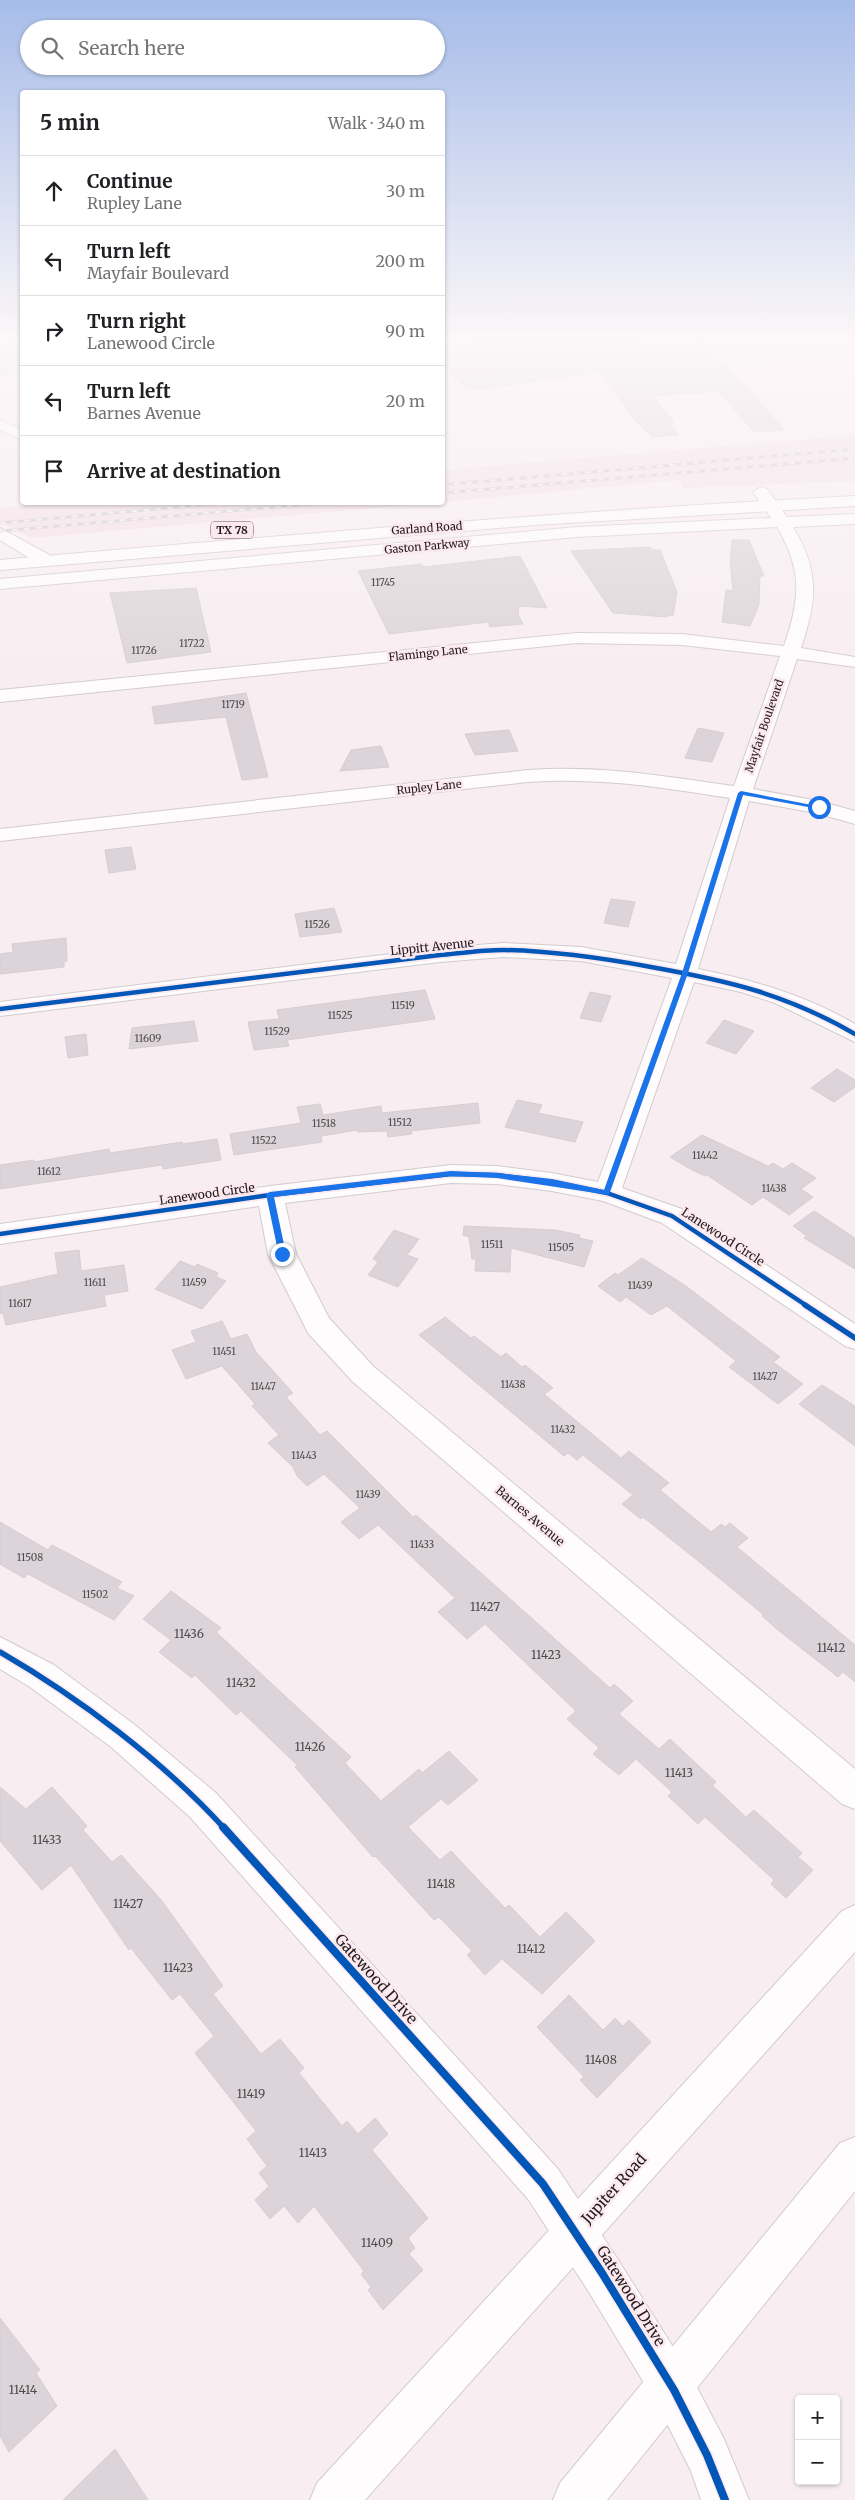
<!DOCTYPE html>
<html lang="en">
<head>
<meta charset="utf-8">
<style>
	body { margin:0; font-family:Merriweather,serif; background:#f6f6f6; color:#202124 }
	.controls { position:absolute; right:15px; bottom:15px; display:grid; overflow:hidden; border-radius:5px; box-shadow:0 1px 4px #0004 }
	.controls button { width:45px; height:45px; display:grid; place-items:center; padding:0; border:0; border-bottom:1px solid #e0e0e0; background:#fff; color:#202124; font:25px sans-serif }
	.stop { position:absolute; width:15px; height:15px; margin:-11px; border:4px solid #1a73e8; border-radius:50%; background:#fff }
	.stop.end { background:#1a73e8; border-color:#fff; box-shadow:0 1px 5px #0008 }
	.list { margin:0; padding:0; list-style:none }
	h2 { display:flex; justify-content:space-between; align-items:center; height:65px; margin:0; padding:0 20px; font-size:21px }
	h2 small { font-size:16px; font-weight:400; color:#757577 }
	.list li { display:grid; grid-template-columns:32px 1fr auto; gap:15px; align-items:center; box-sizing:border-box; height:70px; padding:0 20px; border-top:1px solid #e0e0e0 }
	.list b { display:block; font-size:19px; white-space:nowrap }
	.list p { margin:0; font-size:16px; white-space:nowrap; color:#757577 }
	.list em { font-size:16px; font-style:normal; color:#757577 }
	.icon { flex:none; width:28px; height:28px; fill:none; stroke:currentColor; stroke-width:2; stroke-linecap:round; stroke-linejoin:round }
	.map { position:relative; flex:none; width:855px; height:2500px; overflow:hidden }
	.search { position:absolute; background:#fff; box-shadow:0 1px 4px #0004; left:20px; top:20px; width:425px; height:55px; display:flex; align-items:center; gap:12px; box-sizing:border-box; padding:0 18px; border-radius:28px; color:#757577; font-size:19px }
	.panel { position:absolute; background:#fff; box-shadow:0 1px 4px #0004; left:20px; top:90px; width:425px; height:415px; border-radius:5px }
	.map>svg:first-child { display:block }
	.built { fill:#f3dfe5 }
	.building { fill:#dcd4d8; stroke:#d6ced1 }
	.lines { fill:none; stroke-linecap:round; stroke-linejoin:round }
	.minor-casing { stroke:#d3cbcd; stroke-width:2 }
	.secondary-casing { stroke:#d3cbcd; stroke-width:2 }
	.primary-casing { stroke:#d3cbcd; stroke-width:2 }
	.minor { fill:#fefcfd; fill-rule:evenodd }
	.secondary { fill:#fefcfd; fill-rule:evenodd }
	.primary { fill:#fefcfd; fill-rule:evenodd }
	.rail-casing { stroke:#cdcacb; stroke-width:3 }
	.rail { stroke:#fce9ef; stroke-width:2; stroke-dasharray:6; stroke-linecap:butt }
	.cycleway-far2-casing { stroke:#fce9ef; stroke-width:8 }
	.cycleway-far1-casing { stroke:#fce9ef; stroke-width:9 }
	.cycleway-casing { stroke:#fce9ef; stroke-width:11 }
	.cycleway-far2 { stroke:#0057b8; stroke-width:4.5 }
	.cycleway-far1 { stroke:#0057b8; stroke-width:5.5 }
	.cycleway { stroke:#0057b8; stroke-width:8 }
	.route { fill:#1a73e8 }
	.labels { text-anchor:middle; stroke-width:5; stroke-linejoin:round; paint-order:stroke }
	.number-label { font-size:10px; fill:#524b4e }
	.far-street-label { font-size:11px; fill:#211b1d; stroke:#fce9ef }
	.shield { fill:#fce9ef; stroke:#63595c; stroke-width:1 }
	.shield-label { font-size:11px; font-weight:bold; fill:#211b1d }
	.street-label { font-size:12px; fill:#211b1d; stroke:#fce9ef }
	.near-number-label { font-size:12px; fill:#524b4e }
	.near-street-label { font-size:15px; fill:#211b1d; stroke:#fce9ef }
</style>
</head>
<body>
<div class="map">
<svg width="855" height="2500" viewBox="0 0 855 2500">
	<rect width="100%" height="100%" fill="#f8edf0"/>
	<!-- built -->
	<path class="built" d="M855 435V481L683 488 679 480 443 502V470Z
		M61 502H432V503L31 538 0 522V508Z"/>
	<!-- building -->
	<path class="building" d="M22 340V371L0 377V346Z
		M512 340H641L642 349H663L706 342 785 430 754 432 718 391 653 396 674 422 670 424 679 435 652 437 632 417 600 372 468 391 442 363V347Z
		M732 540H749L764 576H760L759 605 750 626 722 622 726 590 733 591 730 561Z
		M650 547 652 550H660L677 592 673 616 667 615V617L613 613 571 551Z
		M520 556 547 608 519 606 518 614 523 624 490 627 488 622 389 634 358 571 421 564 423 567Z
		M196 588 211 652 127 663 110 593Z
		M246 693 268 777 242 780 226 717 155 724 152 707Z
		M698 728 724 733 712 762 685 758Z
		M509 730 518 751 475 755 465 734Z
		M381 746 389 767 340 771 351 750Z
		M131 847 136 869 109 873 105 850Z
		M611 899 635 902 628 927 604 923Z
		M334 908 342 932 300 937 295 914Z
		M66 938 67 961H64V967L0 974V954L13 952 12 944Z
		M425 990 435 1019 287 1040 289 1046 254 1050 248 1022 279 1019 277 1010Z
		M590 992 611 996 601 1022 580 1018Z
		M724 1020 754 1031 736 1054 706 1043Z
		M194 1021 198 1041 129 1049 132 1028Z
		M86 1034 88 1055 68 1058 65 1037Z
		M837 1069 855 1080V1087L834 1102 811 1088Z
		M517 1100 542 1105 538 1113 583 1122 575 1142 505 1127Z
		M478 1103 480 1123 411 1131 412 1134 388 1137 387 1131 357 1132V1130L321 1136 322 1142 234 1155 230 1134 301 1123 297 1107 320 1104 323 1115 381 1106 382 1113Z
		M702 1135 768 1166 773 1163 783 1169 792 1163 816 1178 801 1189 813 1197 789 1215 763 1197 752 1205 707 1175 705 1176 692 1170 670 1157Z
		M217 1139 221 1160 163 1169 162 1165 0 1189V1165L34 1160V1162L109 1149 110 1153 182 1142 183 1144Z
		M814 1211 855 1238V1269L804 1238 807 1236 793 1226Z
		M464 1226 555 1230 580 1235 579 1238 593 1241 584 1267 511 1248 510 1272 475 1271 476 1259H472L469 1237 463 1235Z
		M394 1230 419 1239 407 1255 418 1259 398 1287 368 1275 378 1262 373 1259Z
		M79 1250 81 1271 124 1265 128 1291 104 1295 106 1306 6 1325 3 1313 0 1314V1287L58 1274 55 1253Z
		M642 1258 683 1284 780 1357 773 1362 803 1384 778 1404 729 1367 736 1361 667 1306 651 1315 626 1297 620 1302 598 1286 615 1273 618 1275Z
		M180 1261 195 1267 197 1264 218 1273 216 1277 226 1281 202 1309 155 1289Z
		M445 1317 471 1338 474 1336 501 1357 506 1353 522 1367 525 1365 553 1388 544 1394 621 1458 629 1451 669 1483 660 1490 711 1532 721 1524 725 1527 730 1523 748 1538 737 1547 855 1645V1682L843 1672 838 1677 778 1630 762 1616 764 1615 697 1560 643 1517 641 1519 622 1504 633 1495 583 1455 577 1460 568 1453 564 1456 419 1335Z
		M222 1321 231 1339 247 1334 256 1352 293 1393 286 1397 320 1435 327 1431 413 1517 416 1515 610 1688 614 1684 633 1701 619 1714 659 1749 670 1739 716 1782 712 1785 746 1817 754 1810 802 1853 798 1857 813 1870 786 1898 771 1884 774 1880 705 1817 698 1824 668 1796 672 1792 636 1759 619 1775 593 1754 599 1748 567 1719 576 1711 485 1624 467 1639 438 1612 455 1598 378 1525 359 1539 341 1522 360 1508 324 1474 307 1486 297 1476 293 1467 268 1443 279 1435 252 1406 255 1404 222 1366 186 1379 172 1350 196 1342 191 1331Z
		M822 1385 855 1406V1446L799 1404Z
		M0 1522 48 1550 52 1545 122 1582 117 1588 134 1596 114 1620 28 1574 24 1578 0 1564Z
		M171 1591 221 1628 216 1632 351 1757 345 1763 381 1801 419 1769 422 1773 449 1751 478 1780 448 1805 441 1799 408 1827 440 1860 451 1851 505 1908 509 1905 540 1937 566 1912 595 1941 542 1994 502 1959 485 1975 467 1955 472 1951 439 1917 434 1920 375 1856 373 1857 295 1767 297 1765 241 1711 236 1715 195 1675 192 1678 159 1652 171 1640 143 1619Z
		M0 1787 26 1809 52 1787 87 1826 83 1830 112 1862 121 1855 162 1901 223 1986 213 1994 261 2054 280 2039 304 2068 299 2073 342 2126 347 2121 358 2134 375 2118 388 2134 372 2150 428 2218 408 2238 415 2248 409 2254 423 2270 383 2310 368 2290 371 2287 361 2274 364 2271 314 2206 298 2223 284 2206 270 2219 255 2200 269 2186 259 2173 267 2166 247 2139 256 2131 195 2053 214 2036 180 1994 172 2000 131 1948 129 1950 71 1865 42 1890 0 1841Z
		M569 1995 603 2030 615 2018 623 2026 629 2020 651 2042 597 2098 580 2080 584 2077 537 2027Z
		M0 2318 40 2370 36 2373 57 2406 9 2452 0 2436Z
		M115 2449 148 2500H63Z"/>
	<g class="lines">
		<!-- minor casing -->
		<g class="minor-casing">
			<path id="minor" d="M0 420 22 430V440L0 430Z
				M761 487 767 489 787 517 855 514V524L793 527C820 572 817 600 801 648L855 657V667L797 659 753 789 819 801 855 811V824L816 813 749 801 698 969C753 980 805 995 855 1024V1042L775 1003 741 992 694 982 622 1188 682 1209 855 1324V1349L845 1346 662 1223 603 1201 552 1191 497 1184 451 1183 285 1203 296 1254 329 1318 373 1366 855 1769V1809L842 1804 353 1382 308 1333 304 1325 268 1254 259 1206 0 1244V1224L270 1186 451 1165 497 1166 552 1173 598 1182 672 978 581 961 503 957 440 962 0 1016V1002L440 948 503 943 581 947 676 964 730 798C659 787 600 777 528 782L0 841V829L528 770C601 765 662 776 734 786L780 656 682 645 577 643 0 702V690L577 633 682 634 784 646C800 599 803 571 777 527L577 537 0 589V579L577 527 771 518 753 492Z
				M0 528 53 557 55 561 53 565H41L0 540Z
				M0 1637 54 1665 135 1725 216 1793 558 2169 617 2258 690 2374 724 2439 749 2500H701L691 2471 658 2406 587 2289 528 2199 190 1817 111 1747 30 1687 0 1669Z"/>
		</g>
		<!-- secondary casing -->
		<g class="secondary-casing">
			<path id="secondary" d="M855 1905V1952L365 2500H310L317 2483 842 1911Z
				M855 2137V2191L607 2500H553L560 2483 840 2143Z"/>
		</g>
		<!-- primary casing -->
		<g class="primary-casing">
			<path id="primary" d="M855 496V506L534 525 0 570V560C285 535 569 511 855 496Z"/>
		</g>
		<!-- minor -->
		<use href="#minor" class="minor"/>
		<!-- secondary -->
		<use href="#secondary" class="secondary"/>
		<!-- primary -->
		<use href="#primary" class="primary"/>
		<!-- rail casing -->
		<g class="rail-casing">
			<path id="rail" d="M442 485 855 449
				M442 493 855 458
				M0 523 235 502
				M0 531 334 502"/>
		</g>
		<!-- rail -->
		<use href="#rail" class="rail"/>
		<!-- cycleway-far2 casing -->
		<g class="cycleway-far2-casing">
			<path id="cycleway-far2" d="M0 1009 440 955C461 953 483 950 504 950 554 951 602 958 651 967 729 981 786 994 855 1034
				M0 1234 270 1195 451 1174 497 1175 552 1182 607 1193 672 1216 807 1306"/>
		</g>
		<!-- cycleway-far1 casing -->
		<g class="cycleway-far1-casing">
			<path id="cycleway-far1" d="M805 1305 855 1338
				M0 1652C78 1697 163 1761 224 1828"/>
		</g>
		<!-- cycleway casing -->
		<g class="cycleway-casing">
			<path id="cycleway" d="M223 1827 543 2184 602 2273 674 2390 707 2455 725 2500"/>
		</g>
		<!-- cycleway-far2 -->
		<use href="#cycleway-far2" class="cycleway-far2"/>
		<!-- cycleway-far1 -->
		<use href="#cycleway-far1" class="cycleway-far1"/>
		<!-- cycleway -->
		<use href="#cycleway" class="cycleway"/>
	</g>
	<!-- sky -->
	<linearGradient id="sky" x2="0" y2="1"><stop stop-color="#a6bce9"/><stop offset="0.49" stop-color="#fcf7f8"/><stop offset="1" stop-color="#fcf7f8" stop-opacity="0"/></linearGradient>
	<rect width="855" height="690" fill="url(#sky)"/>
	<!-- route -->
	<path class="route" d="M741 791 822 807 819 809 743 795 688 973 609 1195 497 1178 451 1176 274 1197 286 1254 279 1256 266 1194 270 1192 451 1171 497 1173 552 1179 604 1190 682 973 738 793Z"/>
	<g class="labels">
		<!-- number labels -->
		<g class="number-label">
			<text x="383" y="586">11745</text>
			<text x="192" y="647">11722</text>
			<text x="144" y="654">11726</text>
			<text x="233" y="708">11719</text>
			<text x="317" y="928">11526</text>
			<text x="403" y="1009">11519</text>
			<text x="340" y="1019">11525</text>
			<text x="277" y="1035">11529</text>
			<text x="148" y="1042">11609</text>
			<text x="400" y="1126">11512</text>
			<text x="324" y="1127">11518</text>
			<text x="264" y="1144">11522</text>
			<text x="705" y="1159">11442</text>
			<text x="49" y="1175">11612</text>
			<text x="774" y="1192">11438</text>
			<text x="492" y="1248">11511</text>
			<text x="561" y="1251">11505</text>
			<text x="95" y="1286">11611</text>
			<text x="194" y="1286">11459</text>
			<text x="640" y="1289">11439</text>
			<text x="20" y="1307">11617</text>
			<text x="224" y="1355">11451</text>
			<text x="765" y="1380">11427</text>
			<text x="513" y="1388">11438</text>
			<text x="263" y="1390">11447</text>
			<text x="563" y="1433">11432</text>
			<text x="304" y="1459">11443</text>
			<text x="368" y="1498">11439</text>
			<text x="422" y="1548">11433</text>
			<text x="30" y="1561">11508</text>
			<text x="95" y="1598">11502</text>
		</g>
		<!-- far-street labels -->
		<g class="far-street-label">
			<text transform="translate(427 528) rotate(-4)" y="4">Garland Road</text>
			<text transform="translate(427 546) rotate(-5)" y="4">Gaston Parkway</text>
			<text transform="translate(428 653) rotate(-6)" y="4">Flamingo Lane</text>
			<text transform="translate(764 726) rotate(-71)" y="4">Mayfair Boulevard</text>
			<text transform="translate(429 787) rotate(-6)" y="4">Rupley Lane</text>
		</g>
		<!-- shield labels -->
		<rect class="shield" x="211" y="521.5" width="42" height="17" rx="4"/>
		<g class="shield-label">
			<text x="232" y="534">TX 78</text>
		</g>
		<!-- street labels -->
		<g class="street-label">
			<text transform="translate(432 947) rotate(-6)" y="4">Lippitt Avenue</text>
			<text transform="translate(207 1194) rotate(-8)" y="4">Lanewood Circle</text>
			<text transform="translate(723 1237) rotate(33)" y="4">Lanewood Circle</text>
			<text transform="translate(530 1516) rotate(40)" y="4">Barnes Avenue</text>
		</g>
		<!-- near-number labels -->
		<g class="near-number-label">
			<text x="485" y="1611">11427</text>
			<text x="189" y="1638">11436</text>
			<text x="831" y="1652">11412</text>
			<text x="546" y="1659">11423</text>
			<text x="241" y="1687">11432</text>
			<text x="310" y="1751">11426</text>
			<text x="679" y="1777">11413</text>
			<text x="47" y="1844">11433</text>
			<text x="441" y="1888">11418</text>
			<text x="128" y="1908">11427</text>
			<text x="531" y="1953">11412</text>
			<text x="178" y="1972">11423</text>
			<text x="601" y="2064">11408</text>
			<text x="251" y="2098">11419</text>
			<text x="313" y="2157">11413</text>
			<text x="377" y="2247">11409</text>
			<text x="23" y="2394">11414</text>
		</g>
		<!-- near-street labels -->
		<g class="near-street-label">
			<text transform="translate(376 1979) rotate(48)" y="5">Gatewood Drive</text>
			<text transform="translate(614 2189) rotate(-48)" y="5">Jupiter Road</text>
			<text transform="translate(631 2296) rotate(58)" y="5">Gatewood Drive</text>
		</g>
	</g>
</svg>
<div class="controls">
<button>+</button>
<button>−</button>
</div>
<div class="stop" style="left:819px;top:807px"></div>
<div class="stop end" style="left:282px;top:1254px"></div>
<div class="search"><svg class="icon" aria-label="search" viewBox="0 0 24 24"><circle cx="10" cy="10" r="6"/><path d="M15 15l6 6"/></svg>Search here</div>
<section class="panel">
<h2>5 min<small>Walk · 340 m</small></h2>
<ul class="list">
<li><svg class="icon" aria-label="ahead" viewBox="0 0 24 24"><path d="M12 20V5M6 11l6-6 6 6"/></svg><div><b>Continue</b><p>Rupley Lane</p></div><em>30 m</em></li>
<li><svg class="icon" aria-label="left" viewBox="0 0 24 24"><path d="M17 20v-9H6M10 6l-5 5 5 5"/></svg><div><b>Turn left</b><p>Mayfair Boulevard</p></div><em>200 m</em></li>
<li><svg class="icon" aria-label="right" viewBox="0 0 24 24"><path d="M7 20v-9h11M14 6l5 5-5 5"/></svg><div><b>Turn right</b><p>Lanewood Circle</p></div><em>90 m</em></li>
<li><svg class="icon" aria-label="left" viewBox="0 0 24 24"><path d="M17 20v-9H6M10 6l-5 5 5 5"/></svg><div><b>Turn left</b><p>Barnes Avenue</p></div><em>20 m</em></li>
<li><svg class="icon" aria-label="arrive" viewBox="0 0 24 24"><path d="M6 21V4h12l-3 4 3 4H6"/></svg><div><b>Arrive at destination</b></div></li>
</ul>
</section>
</div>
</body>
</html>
